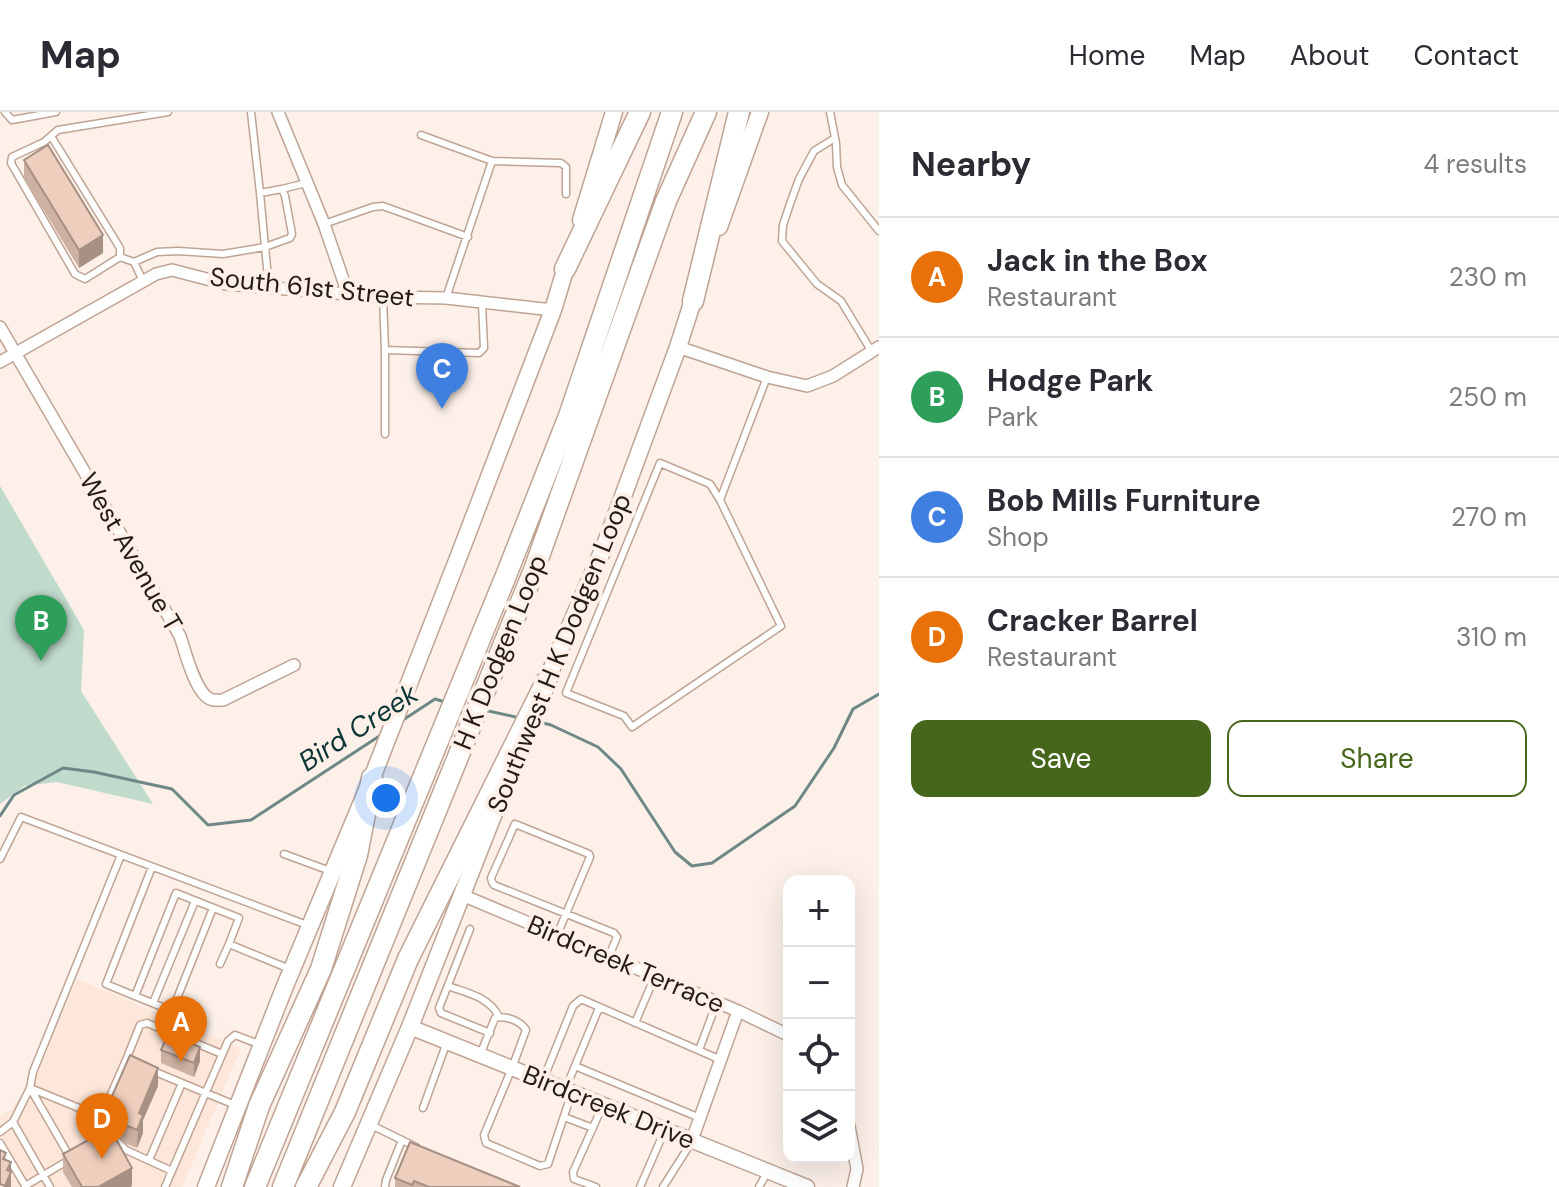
<!DOCTYPE html>
<html lang="en">
<head>
<meta charset="utf-8">
<style>
	body { margin:0; font-family:"DM Sans",sans-serif; background:#f2f2f3; color:#2b2b33 }
	.controls { position:absolute; right:24px; bottom:24px; display:grid; overflow:hidden; border-radius:16px; box-shadow:0 8px 32px #0002 }
	.controls button { width:72px; height:72px; display:grid; place-items:center; padding:0; border:0; border-bottom:2px solid #e1e1e2; background:#fff; color:#2b2b33; font:40px sans-serif }
	.you { position:absolute; left:386px; top:686px; width:28px; height:28px; margin:-20px; border:6px solid #fff; border-radius:50%; background:#1a73e8; box-shadow:0 0 0 12px #1a73e833 }
	.badge { display:grid; place-items:center; width:52px; height:52px; border-radius:50%; background:#46661b; color:#fff; font-size:26px; font-weight:700 }
	.pin { position:absolute; translate:-50% -66px; filter:drop-shadow(0 2px 4px #0008) }
	.pin::after { content:''; position:absolute; top:42px; width:28px; height:24px; background:inherit; clip-path:polygon(0 0,100% 0,50% 100%) }
	.list { margin:0; padding:0; list-style:none }
	h2 { display:flex; justify-content:space-between; align-items:center; height:104px; margin:0; padding:0 32px; font-size:34px }
	h2 small { font-size:26px; font-weight:400; color:#7c7c81 }
	.list li { display:grid; grid-template-columns:52px 1fr auto; gap:24px; align-items:center; box-sizing:border-box; height:120px; padding:0 32px; border-top:2px solid #e1e1e2 }
	.list b { display:block; font-size:30px; white-space:nowrap }
	.list p { margin:0; font-size:26px; white-space:nowrap; color:#7c7c81 }
	.list em { font-size:26px; font-style:normal; color:#7c7c81 }
	.actions { display:flex; gap:16px; padding:24px 32px }
	.actions a { flex:1; padding:18px 0; border:2px solid #46661b; border-radius:16px; text-align:center; font-size:28px; color:#46661b }
	.actions .main { background:#46661b; color:#fff }
	.icon { flex:none; width:44px; height:44px; fill:none; stroke:currentColor; stroke-width:2; stroke-linecap:round; stroke-linejoin:round }
	.map { position:relative; flex:none; width:879px; height:1075px; overflow:hidden }
	header { display:flex; align-items:center; gap:48px; box-sizing:border-box; height:112px; padding:0 40px; background:#fff; border-bottom:2px solid #e1e1e2 }
	header strong { font-size:38px }
	nav { display:flex; gap:44px; margin-inline-start:auto; font-size:28px }
	main { display:flex }
	aside { flex:1; background:#fff }
	.map>svg:first-child { display:block }
	.built { fill:#fde7da }
	.green { fill:#c0dacc }
	.lines { fill:none; stroke-linecap:round; stroke-linejoin:round }
	.stream { stroke:#6e8887; stroke-width:3 }
	.service-casing { stroke:#bfa493; stroke-width:9 }
	.minor-casing { stroke:#bfa493; stroke-width:14 }
	.tertiary-casing { stroke:#bfa493; stroke-width:17 }
	.secondary-casing { stroke:#bfa493; stroke-width:19 }
	.motorway-casing { stroke:#bfa493; stroke-width:23 }
	.service { stroke:#fff; stroke-width:6 }
	.minor { stroke:#fff; stroke-width:11 }
	.tertiary { stroke:#fff; stroke-width:14 }
	.secondary { stroke:#fff; stroke-width:16 }
	.motorway { stroke:#fff; stroke-width:20 }
	.wall { fill:#cdb1a2 }
	.shaded-wall { fill:#a79084 }
	.building { fill:#eecebc; stroke:#a79084; stroke-width:2 }
	.labels { text-anchor:middle; stroke-width:8; stroke-linejoin:round; paint-order:stroke }
	.street-label { font-size:26px; fill:#261c16; stroke:#fcf0e9 }
	.water-label { font-size:28px; font-style:italic; fill:#0c3536; stroke:#fcf0e9 }
</style>
</head>
<body>
<header>
<strong>Map</strong>
<nav><a>Home</a><a>Map</a><a>About</a><a>Contact</a></nav>
</header>
<main>
<div class="map">
<svg width="879" height="1075" viewBox="0 0 879 1075">
	<rect width="100%" height="100%" fill="#fcf0e9"/>
	<!-- built -->
	<path class="built" d="M77 867 241 936 182 1075H0V1005L11 998 36 963Z"/>
	<!-- green -->
	<path class="green" d="M0 374 84 518 81 579 153 692 57 670 24 674 0 692Z"/>
	<g class="lines">
		<!-- stream -->
		<path class="stream" d="M484 598 520 606
			M535 609 551 613 598 635 621 657 675 740 692 754 712 751 795 694 834 636 853 597 879 582
			M400 610 435 587 445 590
			M0 704 14 683 63 656 94 660 172 677 208 713 251 708 384 621"/>
		<!-- service casing -->
		<g class="service-casing">
			<path id="service" d="M5 0 12 8 56 0
				M251 0 260 81 282 77
				M830 0 836 31 837 55 842 73 879 119
				M421 23 492 49 446 186
				M51 24 120 136V145
				M835 26 814 39 799 67 790 92 783 113 782 129 817 172 841 189 872 240
				M492 49 561 51 566 55V82
				M324 112 373 95 383 94 468 125
				M134 150 157 140 178 139 223 142 265 135 260 81
				M143 169 134 150 120 145 85 167 75 162 11 51 12 45 44 30 58 18 168 0
				M269 175 265 135 290 126 292 122 285 84 282 77 306 71
				M383 185 385 238 479 241 484 236 482 191
				M385 238V322
				M660 351 710 372 720 388 781 514 632 615 624 604 566 581Z
				M720 388 767 265
				M284 742 333 760
				M0 747 21 705 307 813
				M152 755 106 872 135 884 176 781 239 806 229 832
				M470 817 439 896 441 901 490 921
				M557 823 590 745 589 742 515 712 491 766 492 770 494 773 614 821 617 825 609 844
				M220 852 229 832 292 858
				M448 874C467 881 490 885 499 905
				M135 884 172 899 213 796
				M153 891 195 789
				M635 911 655 864
				M699 938 717 890
				M480 943 495 906C505 903 521 909 526 918L512 956 484 1023 486 1031 540 1054 548 1052 572 980
				M132 950 126 948 140 913 147 911 222 942
				M575 954 599 896
				M153 959 235 993
				M543 968 573 894 581 887 721 948
				M565 978 575 954 700 1006
				M423 996 447 930
				M564 1005 593 1016
				M13 1010 50 1075
				M369 1012 416 1035
				M0 1020 13 1010 30 976 101 1005 126 948
				M113 1025 126 1038 172 1059
				M0 1031 26 1075
				M71 1047 30 976 33 960 121 743
				M149 1048 182 971
				M25 1074 69 1048
				M165 1075 228 929 235 923 261 933
				M385 1075 386 1068 402 1028
				M596 1075 574 1067 573 1060 603 993
				M640 1075 664 1020
				M663 1075 691 1031
				M759 1075 768 1059"/>
		</g>
		<!-- minor casing -->
		<g class="minor-casing">
			<path id="minor" d="M278 0 324 112 348 182
				M0 215 180 524C185 539 195 580 210 587 214 589 218 588 223 588L294 553
				M678 235 767 265 807 274 833 264 879 235
				M0 250 156 162 172 158 226 172 383 185 446 186 553 198
				M462 783 738 899 786 922 789 925
				M849 1014 857 1057 853 1075
				M692 1028 738 899"/>
		</g>
		<!-- tertiary casing -->
		<g class="tertiary-casing">
			<path id="tertiary" d="M410 915 807 1075"/>
		</g>
		<!-- secondary casing -->
		<g class="secondary-casing">
			<path id="secondary" d="M581 108 614 0
				M719 115 760 0
				M542 579 605 433 678 235 696 179
				M206 1075 285 874 372 666 460 441 553 198 569 145
				M342 1075 410 915 509 663"/>
		</g>
		<!-- motorway casing -->
		<g class="motorway-casing">
			<path id="motorway" d="M565 157 640 0
				M693 189 739 0
				M232 1075 259 994 321 857 357 743 372 666
				M255 1075 505 466 569 304 672 0
				M283 1075 534 458 666 89 706 0
				M306 1075 345 1000 408 847 546 570"/>
		</g>
		<!-- service -->
		<use href="#service" class="service"/>
		<!-- minor -->
		<use href="#minor" class="minor"/>
		<!-- tertiary -->
		<use href="#tertiary" class="tertiary"/>
		<!-- secondary -->
		<use href="#secondary" class="secondary"/>
		<!-- motorway -->
		<use href="#motorway" class="motorway"/>
	</g>
	<!-- wall -->
	<path class="wall" d="M24 48 103 141 79 156 24 66Z
		M161 938 200 949 194 965 161 951Z
		M158 974 143 1008V1021L137 1036 125 1031 109 1009V991Z
		M63 1042 132 1074 130 1075H72L63 1060Z
		M395 1066 520 1075H395Z"/>
	<!-- shaded-wall -->
	<path class="shaded-wall" d="M103 123V141L79 156V138Z
		M200 935V949L194 965V951Z
		M158 956V974L143 1008V1021L137 1036 139 1001Z
		M11 1050V1075H5L7 1058Z
		M132 1056V1074L130 1075H98Z"/>
	<!-- building -->
	<path class="building" d="M48 33 103 123 79 138 24 48Z
		M168 922 200 935 194 951 161 938Z
		M130 943 158 956 139 1001 143 1003 137 1018 125 1013 109 991Z
		M110 1016 132 1056 98 1075H82L63 1042Z
		M410 1030 520 1075H429L414 1069 412 1073 395 1066Z
		M0 1038 6 1041 3 1047 11 1050 7 1058 11 1060 5 1074 0 1072Z"/>
	<g class="labels">
		<!-- street labels -->
		<g class="street-label">
			<text transform="translate(312 175) rotate(6)" y="9">South 61st Street</text>
			<text transform="translate(131 440) rotate(60)" y="9">West Avenue T</text>
			<text transform="translate(500 540) rotate(-68)" y="9">H K Dodgen Loop</text>
			<text transform="translate(559 541) rotate(-68)" y="9">Southwest H K Dodgen Loop</text>
			<text transform="translate(626 852) rotate(23)" y="9">Birdcreek Terrace</text>
			<text transform="translate(609 995) rotate(22)" y="9">Birdcreek Drive</text>
		</g>
		<!-- water labels -->
		<g class="water-label">
			<text transform="translate(358 615) rotate(-33)" y="10">Bird Creek</text>
		</g>
	</g>
</svg>
<div class="controls">
<button>+</button>
<button>−</button>
<button><svg class="icon" aria-label="locate" viewBox="0 0 24 24"><circle cx="12" cy="12" r="6"/><path d="M12 2v4M12 18v4M2 12h4M18 12h4"/></svg></button>
<button><svg class="icon" aria-label="layers" viewBox="0 0 24 24"><path d="M12 4l9 5-9 5-9-5zM3 14l9 5 9-5"/></svg></button>
</div>
<div class="you"></div>
<div class="pin badge" style="left:181px;top:950px;background:#e8710a">A</div>
<div class="pin badge" style="left:41px;top:549px;background:#2e9e5b">B</div>
<div class="pin badge" style="left:442px;top:297px;background:#3f7fe0">C</div>
<div class="pin badge" style="left:102px;top:1047px;background:#e8710a">D</div>
</div>
<aside>
<h2>Nearby<small>4 results</small></h2>
<ul class="list">
<li><span class="badge" style="background:#e8710a">A</span><div><b>Jack in the Box</b><p>Restaurant</p></div><em>230 m</em></li>
<li><span class="badge" style="background:#2e9e5b">B</span><div><b>Hodge Park</b><p>Park</p></div><em>250 m</em></li>
<li><span class="badge" style="background:#3f7fe0">C</span><div><b>Bob Mills Furniture</b><p>Shop</p></div><em>270 m</em></li>
<li><span class="badge" style="background:#e8710a">D</span><div><b>Cracker Barrel</b><p>Restaurant</p></div><em>310 m</em></li>
</ul>
<div class="actions"><a class="main">Save</a><a>Share</a></div>
</aside>
</main>
</body>
</html>
